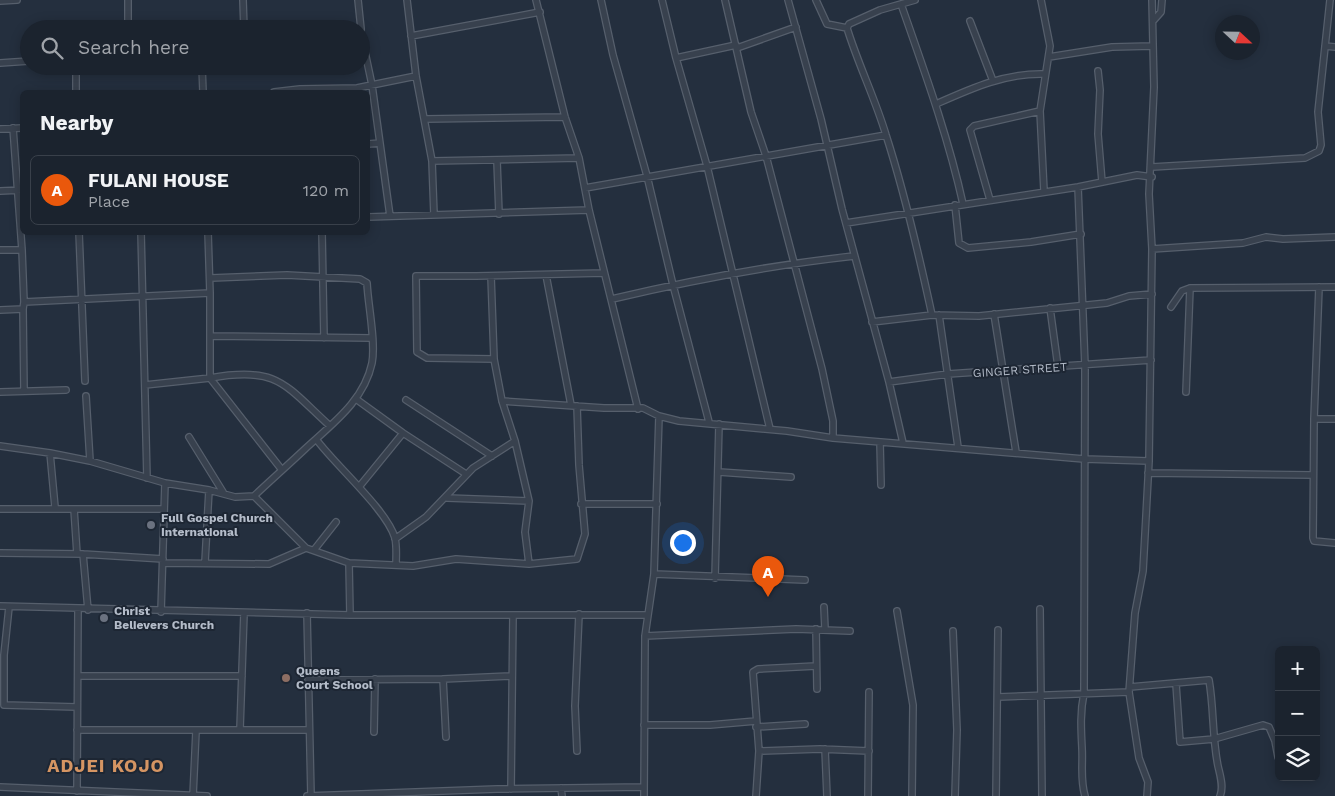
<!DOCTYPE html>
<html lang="en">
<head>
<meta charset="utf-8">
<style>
	body { margin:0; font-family:"Work Sans",sans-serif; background:#242b36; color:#f1f3f6 }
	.controls { position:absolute; right:15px; bottom:15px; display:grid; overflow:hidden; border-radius:8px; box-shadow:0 2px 12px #0003 }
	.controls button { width:45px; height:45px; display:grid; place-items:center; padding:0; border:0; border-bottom:1px solid #39404a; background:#1b232e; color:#f1f3f6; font:25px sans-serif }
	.compass { position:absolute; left:1215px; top:15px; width:45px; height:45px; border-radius:50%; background:#1b232e; box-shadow:0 2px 12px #0003; rotate:112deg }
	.you { position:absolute; left:682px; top:542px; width:18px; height:18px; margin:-12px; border:4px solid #fff; border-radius:50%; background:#1a73e8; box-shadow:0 0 0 8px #1a73e833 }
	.badge { display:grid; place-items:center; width:32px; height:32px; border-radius:50%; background:#ea580c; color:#fff; font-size:16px; font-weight:700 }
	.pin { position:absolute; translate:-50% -41px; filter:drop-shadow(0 1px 2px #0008) }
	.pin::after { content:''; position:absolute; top:26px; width:18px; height:15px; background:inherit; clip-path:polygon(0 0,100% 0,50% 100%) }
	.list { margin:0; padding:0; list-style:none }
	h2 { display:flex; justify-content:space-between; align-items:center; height:65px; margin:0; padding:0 20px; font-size:21px }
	h2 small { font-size:16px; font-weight:400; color:#a0a4aa }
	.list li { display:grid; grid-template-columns:32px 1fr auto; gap:15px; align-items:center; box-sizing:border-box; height:70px; margin:0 10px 10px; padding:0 10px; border:1px solid #39404a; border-radius:8px }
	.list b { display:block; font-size:19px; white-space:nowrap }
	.list p { margin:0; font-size:16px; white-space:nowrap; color:#a0a4aa }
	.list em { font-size:16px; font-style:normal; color:#a0a4aa }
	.icon { flex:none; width:28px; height:28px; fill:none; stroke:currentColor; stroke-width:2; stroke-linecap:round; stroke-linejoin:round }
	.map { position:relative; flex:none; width:1335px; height:796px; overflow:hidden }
	.search { position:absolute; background:#1b232e; box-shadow:0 2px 12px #0003; left:20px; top:20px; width:350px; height:55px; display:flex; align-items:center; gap:12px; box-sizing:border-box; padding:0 18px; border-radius:28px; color:#a0a4aa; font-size:19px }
	.panel { position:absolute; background:#1b232e; box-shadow:0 2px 12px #0003; left:20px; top:90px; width:350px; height:145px; border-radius:8px }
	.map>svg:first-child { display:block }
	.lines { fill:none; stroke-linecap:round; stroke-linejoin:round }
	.minor-casing { stroke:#565f6c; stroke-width:8 }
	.minor { stroke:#38414e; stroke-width:5.5 }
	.worship-dot { fill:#6b7280; stroke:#1d2633; stroke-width:2 }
	.education-dot { fill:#8d6e63; stroke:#1d2633; stroke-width:2 }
	.labels { text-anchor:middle; stroke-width:4; stroke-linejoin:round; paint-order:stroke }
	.street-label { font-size:12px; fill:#b4bcc9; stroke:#1d2633 }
	.poi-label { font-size:12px; font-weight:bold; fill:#b4bcc9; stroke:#1d2633; text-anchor:start }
	.district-label { font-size:18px; font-weight:bold; letter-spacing:1px; fill:#d59563; stroke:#1d2633 }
</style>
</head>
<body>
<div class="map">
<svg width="1335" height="796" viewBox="0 0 1335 796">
	<rect width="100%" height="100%" fill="#242f3e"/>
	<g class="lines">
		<!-- minor casing -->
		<g class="minor-casing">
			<path id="minor" d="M128 0V29
				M243 0 244 29
				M358 0 361 29
				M407 0 416 76 432 161 434 215
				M536 0 565 117 579 158 589 210 638 409
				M601 0 613 55 647 176 673 285 709 422
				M662 0 676 58 707 166 770 429
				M725 0 751 112 766 156 822 369 833 421V438
				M788 0 821 119 842 209 889 382 903 443
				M816 0 827 24 847 28
				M915 0 880 10 849 24 847 28C858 64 875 98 886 135 905 194 919 255 932 315
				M1041 0 1050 46 1040 111 1044 191
				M0 1 17 0
				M901 4C924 70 948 136 963 204
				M970 21 993 81
				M1153 21 1161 12 1162 0
				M361 33 372 85 390 216
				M411 36 540 12
				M1325 46 1335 47
				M737 48 796 27
				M1049 57 1112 47 1152 46
				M676 58 736 45
				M0 63 29 61
				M76 66V92
				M202 66 203 92
				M1098 71 1100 90 1098 134 1102 182
				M274 92 300 89 357 88 416 76
				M936 104C972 88 1005 73 1044 74
				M425 119 565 117
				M13 128 22 250
				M0 129 22 128
				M368 144 380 143
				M432 161 579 158
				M497 161 499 214
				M1152 167 1305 158 1319 151 1321 145 1318 112 1330 0
				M1078 187 1085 366 1084 693C1080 712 1081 729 1082 748 1083 765 1080 779 1085 796
				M585 188 886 135
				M0 191 22 190
				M990 200 970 130 974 126 1040 111
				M955 205 959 243 968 248 1031 242 1081 234
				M368 217 589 210
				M846 223 1078 187 1137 175 1152 177
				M79 232 85 381
				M141 232 147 478
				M322 232 324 338
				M1152 249 1243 243 1266 237 1283 239 1335 237
				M0 250H22L24 302 23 309 0 310
				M546 275 571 405
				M491 276 494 359 502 401 515 441 529 501 525 532 529 564
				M1319 287 1314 419 1313 538 1314 541 1335 543
				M210 293V336L371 338
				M612 299C692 280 772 265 854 256
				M24 302 210 293 208 232
				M1171 307 1182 291 1190 288 1335 287
				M1050 308 1058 367
				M23 309 24 391
				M994 314 1016 452
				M939 315 958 447
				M872 322 932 315 979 316 1107 303 1129 296 1152 294
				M494 359 427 358 417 352 416 276H476L604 273
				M889 382 948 374 1151 360
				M145 385 210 378V336
				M0 392 66 390
				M1186 392 1190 288
				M86 396 90 461
				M356 399 403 433 466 474
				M406 400 492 456
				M502 401 604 408H643L659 416 679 421 787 431 833 438 1084 459 1149 461
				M1314 419H1335
				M189 437 223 492
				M316 439C335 465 387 510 395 538 397 547 396 557 396 565
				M880 442 881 485
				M0 446 50 453 90 461 165 483 209 490 235 497 254 496C271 480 288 465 305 449 332 424 364 401 372 363 376 342 368 305 367 283L360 279 287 275 211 278
				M50 453 55 507
				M282 470 210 378C278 366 284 384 330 426
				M719 472 791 477
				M1148 473 1313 475
				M359 487 403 433
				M254 496 306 548 349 563 413 566 456 559 529 564 577 559 585 534 579 465 577 406
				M447 498 529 501
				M581 504H657
				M0 509H163
				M74 509 77 554
				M395 539 426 517 473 468 515 441
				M314 550 336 522
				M0 553 83 554 163 559
				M83 554 88 610
				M205 562 209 490
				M163 563 269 564 306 548
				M349 563 350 615
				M654 574 805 580
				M715 578 719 424
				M0 606 350 615H647
				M9 607 4 655V705L77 707
				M824 607 825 629
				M1040 609 1042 796
				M897 611 913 705 912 796
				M161 612 165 483
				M307 613 311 796
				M816 629 817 689
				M953 631 957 730 955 796
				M645 636 796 629 850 631
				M78 676H242
				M443 679 446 737
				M308 680 443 679 512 676
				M1176 684 1180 742 1214 739 1263 725 1269 727 1275 741 1278 757
				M1130 687 1209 680C1214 708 1212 737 1218 766 1220 775 1224 787 1220 796
				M998 697 1129 692
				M644 725H710L756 721
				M756 727 805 724
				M240 729 244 613
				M77 730H308
				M374 732 375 679
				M825 749 827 796
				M577 751 575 706 579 614
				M759 751 820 749 869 751
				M0 787 207 796
				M561 788 562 796
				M511 789 513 615
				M77 791 78 609
				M193 796 196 731
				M307 796 497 789 644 787
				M644 796 645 636 654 574 659 416
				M756 796 759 751 753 672 758 669 816 666
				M868 796 869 692
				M996 796 998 630
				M1147 796 1148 782 1139 758 1129 692 1135 613 1143 571 1149 461 1152 249 1149 194 1154 87 1152 0"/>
		</g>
		<!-- minor -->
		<use href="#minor" class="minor"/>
	</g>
	<!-- markers -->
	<g class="worship-dot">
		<circle cx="151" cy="525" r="5"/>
		<circle cx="104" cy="618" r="5"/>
	</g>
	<circle class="education-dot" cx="286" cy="678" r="5"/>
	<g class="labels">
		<!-- street labels -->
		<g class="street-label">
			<text transform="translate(1020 370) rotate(-4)" y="4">GINGER STREET</text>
		</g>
		<!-- poi labels -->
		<g class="poi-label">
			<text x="161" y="522">Full Gospel Church<tspan x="161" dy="14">International</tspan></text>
			<text x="114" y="615">Christ<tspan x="114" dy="14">Believers Church</tspan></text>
			<text x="296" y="675">Queens<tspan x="296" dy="14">Court School</tspan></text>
		</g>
		<!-- district labels -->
		<g class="district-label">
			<text x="106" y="772">ADJEI KOJO</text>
		</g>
	</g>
</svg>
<div class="controls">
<button>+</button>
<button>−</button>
<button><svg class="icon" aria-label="layers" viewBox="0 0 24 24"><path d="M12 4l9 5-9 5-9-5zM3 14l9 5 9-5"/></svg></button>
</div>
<svg class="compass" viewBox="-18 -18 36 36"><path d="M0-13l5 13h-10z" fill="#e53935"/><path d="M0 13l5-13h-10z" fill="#a0a4aa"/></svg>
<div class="you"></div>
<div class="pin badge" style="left:768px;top:597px">A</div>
<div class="search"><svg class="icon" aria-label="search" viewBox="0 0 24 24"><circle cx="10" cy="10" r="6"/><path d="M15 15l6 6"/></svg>Search here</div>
<section class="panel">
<h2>Nearby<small></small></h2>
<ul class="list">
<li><span class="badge">A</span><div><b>FULANI HOUSE</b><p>Place</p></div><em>120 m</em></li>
</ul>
</section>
</div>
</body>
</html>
